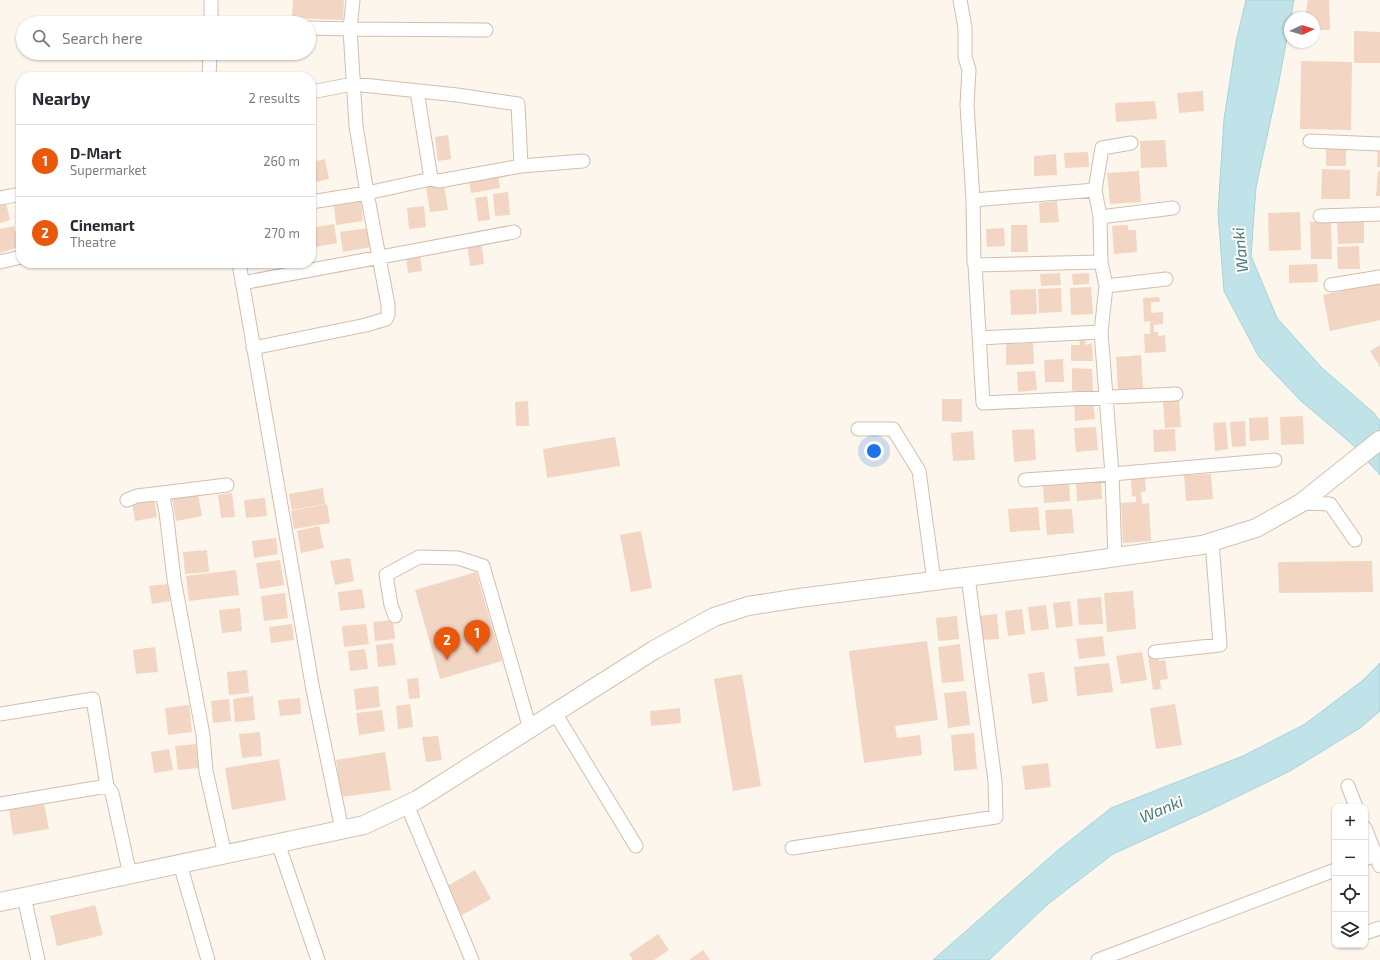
<!DOCTYPE html>
<html lang="en">
<head>
<meta charset="utf-8">
<style>
	body { margin:0; font-family:"Exo 2",sans-serif; background:#f2f2f3; color:#2b2b33 }
	.controls { position:absolute; right:12px; bottom:12px; display:grid; overflow:hidden; border-radius:8px; box-shadow:0 1px 3px #0004 }
	.controls button { width:36px; height:36px; display:grid; place-items:center; padding:0; border:0; border-bottom:1px solid #e1e1e2; background:#fff; color:#2b2b33; font:20px sans-serif }
	.compass { position:absolute; left:1284px; top:12px; width:36px; height:36px; border-radius:50%; background:#fff; box-shadow:0 1px 3px #0004; rotate:86deg }
	.you { position:absolute; left:874px; top:451px; width:14px; height:14px; margin:-10px; border:3px solid #fff; border-radius:50%; background:#1a73e8; box-shadow:0 0 0 6px #1a73e833 }
	.badge { display:grid; place-items:center; width:26px; height:26px; border-radius:50%; background:#ea580c; color:#fff; font-size:13px; font-weight:700 }
	.pin { position:absolute; translate:-50% -33px; filter:drop-shadow(0 1px 2px #0008) }
	.pin::after { content:''; position:absolute; top:21px; width:14px; height:12px; background:inherit; clip-path:polygon(0 0,100% 0,50% 100%) }
	.list { margin:0; padding:0; list-style:none }
	h2 { display:flex; justify-content:space-between; align-items:center; height:52px; margin:0; padding:0 16px; font-size:17px }
	h2 small { font-size:13px; font-weight:400; color:#7c7c81 }
	.list li { display:grid; grid-template-columns:26px 1fr auto; gap:12px; align-items:center; box-sizing:border-box; height:72px; padding:0 16px; border-top:1px solid #e1e1e2 }
	.list b { display:block; font-size:15px; white-space:nowrap }
	.list p { margin:0; font-size:13px; white-space:nowrap; color:#7c7c81 }
	.list em { font-size:13px; font-style:normal; color:#7c7c81 }
	.icon { flex:none; width:22px; height:22px; fill:none; stroke:currentColor; stroke-width:2; stroke-linecap:round; stroke-linejoin:round }
	.map { position:relative; flex:none; width:1380px; height:960px; overflow:hidden }
	.search { position:absolute; background:#fff; box-shadow:0 1px 3px #0004; left:16px; top:16px; width:300px; height:44px; display:flex; align-items:center; gap:10px; box-sizing:border-box; padding:0 14px; border-radius:22px; color:#7c7c81; font-size:15px }
	.panel { position:absolute; background:#fff; box-shadow:0 1px 3px #0004; left:16px; top:72px; width:300px; height:196px; border-radius:16px }
	.map>svg:first-child { display:block }
	.water { fill:#bfe3e8; stroke:#a5d3da }
	.building { fill:#f3d5c3 }
	.lines { fill:none; stroke-linecap:round; stroke-linejoin:round }
	.street-casing { stroke:#d1beb0; stroke-width:15 }
	.secondary-casing { stroke:#d6c0b0; stroke-width:20 }
	.street { stroke:#fff; stroke-width:13 }
	.secondary { stroke:#fff; stroke-width:18 }
	.labels { text-anchor:middle; stroke-width:4; stroke-linejoin:round; paint-order:stroke }
	.water-label { font-size:16px; font-style:italic; fill:#437c86; stroke:#fffaf3 }
</style>
</head>
<body>
<div class="map">
<svg width="1380" height="960" viewBox="0 0 1380 960">
	<rect width="100%" height="100%" fill="#fdf6ec"/>
	<!-- water -->
	<path class="water" d="M1246 0H1294L1279 81 1256 187 1251 256 1277 318 1322 368 1374 413 1380 421V475L1353 445 1301 401 1259 357 1224 291 1218 213 1224 119 1236 42Z
		M1380 663V711L1360 728 1290 771 1212 809 1113 854 1048 904 989 960H933L1057 851 1111 808 1243 756 1305 724 1362 681Z"/>
	<!-- building -->
	<path class="building" d="M293 0H344L343 20 292 18Z
		M1308 0H1329L1330 30H1314V18H1305Z
		M1354 31 1380 32V63H1354Z
		M1301 61 1352 62 1351 130 1300 129Z
		M1203 91 1204 111 1179 113 1177 93Z
		M1155 101 1157 119 1116 122 1115 103Z
		M448 135 451 159 438 161 435 137Z
		M1165 140 1167 167 1141 168 1140 141Z
		M1378 140H1380V167H1377Z
		M1326 143H1346V166H1326Z
		M1088 152 1089 167 1065 168 1064 153Z
		M1056 154 1057 175 1034 176V156Z
		M325 159 329 179 311 183V162Z
		M1322 169 1350 170V199H1321Z
		M1139 171 1141 202 1110 204 1107 173Z
		M1378 171H1380V196H1376Z
		M498 175 500 188 471 193 469 179Z
		M444 185 448 210 430 212 426 187Z
		M508 192 510 215 495 216 493 194Z
		M487 196 490 220 478 221 475 198Z
		M5 199 10 220 0 223V200Z
		M361 201 363 221 336 225 334 205Z
		M1057 201 1059 222 1040 223 1039 203Z
		M424 206 426 227 409 229 407 208Z
		M1300 212 1301 250 1269 251 1268 213Z
		M1337 220H1364V243L1338 244Z
		M1310 222H1331L1332 259H1311Z
		M334 224 337 243 311 248V228Z
		M1011 225H1027L1028 252H1011Z
		M1128 225V230H1136L1137 252 1114 254 1112 226Z
		M14 226 19 247 0 253V229Z
		M369 228 371 247 343 252 340 232Z
		M1004 228 1005 246 987 247 986 229Z
		M481 240 484 264 470 266 467 242Z
		M1359 246 1360 269H1338L1337 247Z
		M419 247 422 271 408 273 405 249Z
		M1317 264 1318 282 1289 283V265Z
		M1060 273 1061 285 1041 286 1040 274Z
		M1089 273V284L1073 285 1072 274Z
		M1380 283V320L1330 331 1323 295Z
		M1091 287 1093 314 1071 315 1070 288Z
		M1061 288 1062 312 1039 313 1038 289Z
		M1036 289 1037 314 1011 315 1010 290Z
		M1159 297 1160 302H1151V313L1163 312V324L1154 325V332H1158V336L1165 335 1166 352 1145 353 1144 334H1150V321L1144 322 1143 298Z
		M1079 338H1084L1086 345 1092 343 1093 361H1071V345H1080Z
		M1033 343 1034 364 1006 365V344Z
		M1380 345V367L1370 351Z
		M1141 355 1143 389 1118 390 1116 357Z
		M1063 359 1064 382H1045L1044 360Z
		M1072 368 1092 369 1093 391H1072Z
		M1035 371 1037 390 1018 392 1017 372Z
		M942 399H962V422L942 421Z
		M1093 399 1095 419 1075 421 1074 400Z
		M528 401 529 426H516L515 402Z
		M1179 401 1181 427 1165 428 1163 402Z
		M1303 416 1304 444 1281 445 1280 417Z
		M1268 417 1269 440 1250 441 1249 418Z
		M1245 421 1246 446 1232 447 1230 422Z
		M1226 422 1228 449 1215 451 1213 423Z
		M1096 427 1098 450 1076 452 1074 428Z
		M1034 429 1036 460 1014 462 1012 430Z
		M1175 429 1176 451 1154 452 1153 430Z
		M973 431 975 460 953 461 951 433Z
		M615 437 620 466 547 478 543 449Z
		M1211 474 1213 499 1186 501 1184 475Z
		M1145 478 1146 491 1141 492 1142 504 1149 503 1151 541 1123 543 1121 503 1136 502V496L1132 497 1131 479Z
		M1101 480 1102 499 1077 501 1076 481Z
		M1069 481 1070 501 1044 503 1043 482Z
		M323 488 325 504 292 510 289 494Z
		M153 492 157 517 135 521 131 495Z
		M232 493 235 517 221 518 218 495Z
		M198 494 202 516 176 521 172 499Z
		M265 498 267 516 246 518 244 500Z
		M327 504 330 523 294 529 291 511Z
		M1038 507 1040 530 1010 532 1008 509Z
		M1072 509 1074 533 1047 535 1045 510Z
		M319 526 324 548 301 553 297 531Z
		M641 531 652 588 631 592 620 535Z
		M276 538 278 554 254 558 252 541Z
		M207 550 209 572 185 574 183 552Z
		M350 558 354 581 335 585 330 561Z
		M280 560 284 585 260 589 256 563Z
		M1372 561 1373 592 1279 593 1278 562Z
		M236 570 239 595 189 601 186 576Z
		M476 572 502 661 440 679 415 590Z
		M168 584 170 601 152 604 149 586Z
		M362 589 365 608 340 611 338 592Z
		M1133 591 1136 629 1107 632 1104 593Z
		M285 593 288 618 264 621 261 596Z
		M1101 597 1103 624 1079 625 1077 599Z
		M1070 601 1073 626 1056 628 1053 603Z
		M1046 605 1049 629 1031 631 1028 607Z
		M240 608 242 631 222 633 219 610Z
		M1022 609 1025 634 1008 636 1005 611Z
		M997 614 999 639 980 640 978 616Z
		M957 616 959 639 938 641 936 618Z
		M393 620 395 639 375 641 373 622Z
		M292 624 294 640 271 643 269 627Z
		M366 624 369 644 344 647 342 626Z
		M1103 636 1105 656 1079 659 1076 639Z
		M927 641 938 720 895 726 897 738 920 735 922 755 864 763 849 651Z
		M393 643 396 665 378 667 376 645Z
		M960 644 964 681 942 683 938 647Z
		M155 647 158 672 136 674 133 650Z
		M365 649 368 669 350 671 348 651Z
		M1142 652 1147 680 1121 684 1116 656Z
		M1148 656 1156 657 1160 661 1165 660 1168 679 1160 680 1161 689 1153 690Z
		M1109 663 1113 692 1077 696 1074 667Z
		M247 670 249 693 229 695 227 672Z
		M1044 672 1048 701 1032 704 1028 674Z
		M742 674 761 786 733 791 714 679Z
		M418 678 420 698 409 699 407 679Z
		M378 686 380 707 356 710 354 689Z
		M966 691 970 725 948 728 944 693Z
		M253 696 255 720 235 722 233 699Z
		M300 698 301 714 280 716 278 700Z
		M229 699 231 721 213 723 211 701Z
		M410 704 413 727 398 729 396 706Z
		M1175 704 1182 745 1156 749 1150 708Z
		M189 705 192 732 168 735 165 708Z
		M680 708 681 723 651 726 650 711Z
		M382 710 385 731 359 735 356 713Z
		M260 732 262 756 242 758 239 734Z
		M974 733 977 769 954 771 951 735Z
		M438 736 442 760 426 762 422 737Z
		M196 744 199 768 178 770 175 746Z
		M169 749 173 770 154 773 151 752Z
		M385 752 391 790 342 797 336 760Z
		M279 759 286 800 232 810 225 768Z
		M1048 763 1051 787 1025 790 1022 766Z
		M44 804 49 829 13 835 9 810Z
		M475 870 491 899 462 915 446 887Z
		M95 905 103 935 57 946 50 916Z
		M658 934 669 950 654 960H633L629 954Z
		M703 950 710 960H689Z"/>
	<g class="lines">
		<!-- street casing -->
		<g class="street-casing">
			<path id="street" d="M211 0V23
				M960 0 965 28V57L969 70 967 105 973 200 974 262 975 265 983 403 1176 394
				M309 28 350 29 486 30
				M209 77 210 53
				M417 91 431 179
				M311 92 353 84 457 95 518 104 521 166
				M1310 141 1380 144
				M0 198 21 194
				M973 200 1095 190
				M311 202 367 193 431 179 439 181 521 166 583 161
				M1320 216 1380 214
				M1100 217 1173 208
				M0 262 21 257
				M239 263 313 690 342 830
				M975 265 1101 262
				M242 283 514 232
				M1331 285 1380 277
				M1106 286 1166 279
				M979 338 1101 332
				M253 348 366 325 386 319 388 315V305L367 193 356 126 350 29 353 0
				M858 429H893L919 471 934 581
				M1025 480 1112 474 1275 460
				M127 500 137 496 162 493
				M1301 503 1330 504 1355 540
				M1115 557 1112 474 1101 332 1106 286 1101 262 1100 217 1095 190 1102 148 1131 143
				M395 616 391 605 386 575 419 557 458 558 483 566 530 729
				M1155 652 1220 645 1212 542
				M555 713 636 846
				M0 714 93 699 107 786 112 793 130 875
				M1348 786 1356 807
				M0 804 107 786
				M407 805 472 960
				M1365 828 1380 866
				M278 843 318 960
				M792 848 996 817 995 781 968 577
				M225 855 206 771 203 735 174 579 166 512 162 493 227 485
				M1365 859 1380 853
				M180 864 208 960
				M24 897 38 960
				M1365 933 1380 928
				M1098 960 1335 870"/>
		</g>
		<!-- secondary casing -->
		<g class="secondary-casing">
			<path id="secondary" d="M0 902 364 825 417 800 654 650 714 617 748 606 799 598 1060 565 1202 545 1256 528 1301 503 1380 440"/>
		</g>
		<!-- street -->
		<use href="#street" class="street"/>
		<!-- secondary -->
		<use href="#secondary" class="secondary"/>
	</g>
	<g class="labels">
		<!-- water labels -->
		<g class="water-label">
			<text transform="translate(1240 250) rotate(-96)" y="6">Wanki</text>
			<text transform="translate(1161 809) rotate(-23)" y="6">Wanki</text>
		</g>
	</g>
</svg>
<div class="controls">
<button>+</button>
<button>−</button>
<button><svg class="icon" aria-label="locate" viewBox="0 0 24 24"><circle cx="12" cy="12" r="6"/><path d="M12 2v4M12 18v4M2 12h4M18 12h4"/></svg></button>
<button><svg class="icon" aria-label="layers" viewBox="0 0 24 24"><path d="M12 4l9 5-9 5-9-5zM3 14l9 5 9-5"/></svg></button>
</div>
<svg class="compass" viewBox="-18 -18 36 36"><path d="M0-13l5 13h-10z" fill="#e53935"/><path d="M0 13l5-13h-10z" fill="#7c7c81"/></svg>
<div class="you"></div>
<div class="pin badge" style="left:477px;top:653px">1</div>
<div class="pin badge" style="left:447px;top:660px">2</div>
<div class="search"><svg class="icon" aria-label="search" viewBox="0 0 24 24"><circle cx="10" cy="10" r="6"/><path d="M15 15l6 6"/></svg>Search here</div>
<section class="panel">
<h2>Nearby<small>2 results</small></h2>
<ul class="list">
<li><span class="badge">1</span><div><b>D-Mart</b><p>Supermarket</p></div><em>260 m</em></li>
<li><span class="badge">2</span><div><b>Cinemart</b><p>Theatre</p></div><em>270 m</em></li>
</ul>
</section>
</div>
</body>
</html>
